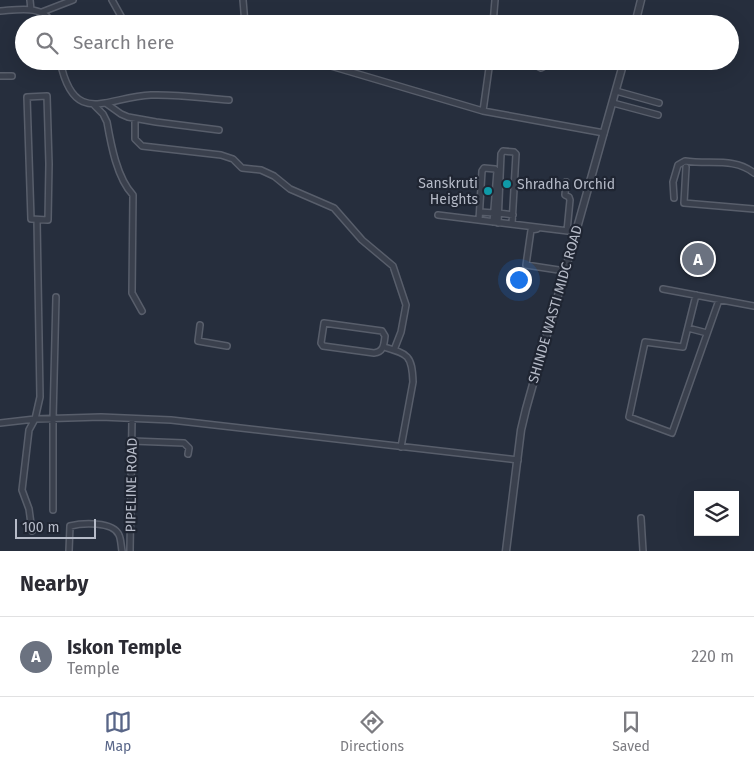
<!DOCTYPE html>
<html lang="en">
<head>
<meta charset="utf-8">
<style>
	body { margin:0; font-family:"Fira Sans",sans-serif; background:#f7f7f7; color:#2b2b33 }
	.controls { position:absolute; right:15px; bottom:15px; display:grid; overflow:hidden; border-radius:0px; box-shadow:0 5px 20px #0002 }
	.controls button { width:45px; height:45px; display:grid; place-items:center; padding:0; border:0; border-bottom:1px solid #e1e1e2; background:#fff; color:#2b2b33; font:25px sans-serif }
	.scale { position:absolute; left:15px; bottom:12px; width:81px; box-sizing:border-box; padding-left:5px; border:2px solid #b6bbc8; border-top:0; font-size:14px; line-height:18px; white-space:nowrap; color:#b6bbc8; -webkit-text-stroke:4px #1f2532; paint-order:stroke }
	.you { position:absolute; left:518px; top:279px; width:18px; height:18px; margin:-12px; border:4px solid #fff; border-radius:50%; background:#1a73e8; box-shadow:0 0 0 8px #1a73e833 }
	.badge { display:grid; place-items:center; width:32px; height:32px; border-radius:50%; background:#596688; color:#fff; font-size:16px; font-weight:700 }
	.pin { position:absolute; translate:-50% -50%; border:2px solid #fff; box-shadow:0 1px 5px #0006 }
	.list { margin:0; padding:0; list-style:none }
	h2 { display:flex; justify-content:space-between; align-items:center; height:65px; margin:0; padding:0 20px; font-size:21px }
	h2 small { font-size:16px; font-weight:400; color:#7c7c81 }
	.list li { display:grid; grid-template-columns:32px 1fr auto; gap:15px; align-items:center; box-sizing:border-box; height:80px; padding:0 20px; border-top:1px solid #e1e1e2 }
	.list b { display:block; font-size:19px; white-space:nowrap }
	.list p { margin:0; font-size:16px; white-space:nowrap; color:#7c7c81 }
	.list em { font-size:16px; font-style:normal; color:#7c7c81 }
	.icon { flex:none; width:28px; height:28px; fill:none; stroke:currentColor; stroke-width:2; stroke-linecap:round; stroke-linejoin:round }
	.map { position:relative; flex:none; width:754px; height:551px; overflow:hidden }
	.search { position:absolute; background:#fff; box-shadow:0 5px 20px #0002; left:15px; right:15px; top:15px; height:55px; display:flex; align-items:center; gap:12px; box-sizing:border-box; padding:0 18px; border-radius:28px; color:#7c7c81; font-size:19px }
	.sheet { height:145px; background:#fff }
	nav { display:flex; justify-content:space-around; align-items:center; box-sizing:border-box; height:70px; border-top:1px solid #e1e1e2; background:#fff; font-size:14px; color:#7c7c81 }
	nav a { display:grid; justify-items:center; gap:2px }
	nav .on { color:#596688 }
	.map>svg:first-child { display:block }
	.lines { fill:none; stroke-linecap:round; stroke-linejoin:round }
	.minor-casing { stroke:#585e6b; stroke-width:8 }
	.tertiary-casing { stroke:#585e6b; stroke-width:9 }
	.minor { stroke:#3a404d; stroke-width:5 }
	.tertiary { stroke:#3a404d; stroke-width:6 }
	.culture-dot { fill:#0f9aa8; stroke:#1f2532; stroke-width:2 }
	.labels { text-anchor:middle; stroke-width:4.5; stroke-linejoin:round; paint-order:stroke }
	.poi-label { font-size:14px; fill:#b6bbc8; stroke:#1f2532; text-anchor:end }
	.street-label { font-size:14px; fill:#b6bbc8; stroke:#1f2532 }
</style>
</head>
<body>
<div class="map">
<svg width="754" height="551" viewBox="0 0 754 551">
	<rect width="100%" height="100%" fill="#262e3d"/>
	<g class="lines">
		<!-- minor casing -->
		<g class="minor-casing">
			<path id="minor" d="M30 0 31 10
				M112 0 122 18 128 24
				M243 0 245 24
				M0 11C17 10 44 4 52 24
				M42 12 73 0
				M493 24 495 0
				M60 61C74 128 106 97 151 95 177 94 203 98 229 100
				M314 61 483 111 604 133
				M528 61 541 68 545 66V61
				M0 76H12
				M616 91 659 103
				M47 96 49 164 48 220 31 219 27 97Z
				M613 103 658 115
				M107 104 121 114 128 117 156 122 219 130
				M94 105 103 114 107 122C111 145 117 178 133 195L132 293 142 311
				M483 111 490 61
				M135 119V139L142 146 221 155 233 159 242 168 261 170 274 176 290 189 334 208 362 240 393 266 406 305 401 332 394 350
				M686 167 684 203 754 209
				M566 182 565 195 569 197 570 200 567 231
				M674 198 673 182 678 165 685 161C709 165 734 157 754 173
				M480 212 494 213
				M499 213 513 215
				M438 215 576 232
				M479 220 482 171 484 168 495 169 497 171 493 222
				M498 223 501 154 503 151 514 152 516 154 512 224
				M537 229 531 230 526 265 565 271
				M663 289 754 306
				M696 295 683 347 645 342 629 417 672 433 719 300
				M324 323 382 331 385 336C384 344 384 352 374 353L323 346 321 343Z
				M200 325 198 341 227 346
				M688 328 707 333
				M384 347C408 354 412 355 413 382L401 447
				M0 423 35 419 101 417 171 420 518 460
				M132 441 184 443 189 448 188 454
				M53 510V419L56 297
				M641 518 643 551
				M32 531 29 509 22 490 29 430 35 419 40 397 37 220
				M69 551 70 526C82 523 113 521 119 535 121 539 121 546 122 551
				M130 551 132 419"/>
		</g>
		<!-- tertiary casing -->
		<g class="tertiary-casing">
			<path id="tertiary" d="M635 24 641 0
				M506 551 521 430 526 409 624 61"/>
		</g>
		<!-- minor -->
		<use href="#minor" class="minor"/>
		<!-- tertiary -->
		<use href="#tertiary" class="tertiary"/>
	</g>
	<!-- markers -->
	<g class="culture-dot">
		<circle cx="507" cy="184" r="5"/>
		<circle cx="488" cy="191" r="5"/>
	</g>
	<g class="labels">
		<!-- poi labels -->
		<g class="poi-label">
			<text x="478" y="188">Sanskruti<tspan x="478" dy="16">Heights</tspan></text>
			<text x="517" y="189" text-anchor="start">Shradha Orchid</text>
		</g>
		<!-- street labels -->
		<g class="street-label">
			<text transform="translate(555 304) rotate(-74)" y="5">SHINDE WASTI MIDC ROAD</text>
			<text transform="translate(131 485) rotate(-89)" y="5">PIPELINE ROAD</text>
		</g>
	</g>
</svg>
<div class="controls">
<button><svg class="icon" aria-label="layers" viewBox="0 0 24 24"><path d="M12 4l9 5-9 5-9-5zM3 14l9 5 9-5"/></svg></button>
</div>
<div class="scale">100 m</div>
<div class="you"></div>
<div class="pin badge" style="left:698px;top:259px;background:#6b7280">A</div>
<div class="search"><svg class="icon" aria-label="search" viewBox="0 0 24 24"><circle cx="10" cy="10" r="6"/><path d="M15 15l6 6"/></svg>Search here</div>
</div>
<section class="sheet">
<h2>Nearby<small></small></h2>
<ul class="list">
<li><span class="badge" style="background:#6b7280">A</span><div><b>Iskon Temple</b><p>Temple</p></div><em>220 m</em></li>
</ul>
</section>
<nav>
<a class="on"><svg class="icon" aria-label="map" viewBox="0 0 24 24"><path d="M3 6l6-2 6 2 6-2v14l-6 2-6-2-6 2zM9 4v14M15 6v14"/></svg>Map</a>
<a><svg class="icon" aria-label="directions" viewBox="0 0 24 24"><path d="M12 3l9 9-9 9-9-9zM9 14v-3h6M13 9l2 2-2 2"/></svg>Directions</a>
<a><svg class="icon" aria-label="saved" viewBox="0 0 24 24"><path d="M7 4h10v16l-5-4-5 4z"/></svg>Saved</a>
</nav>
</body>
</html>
